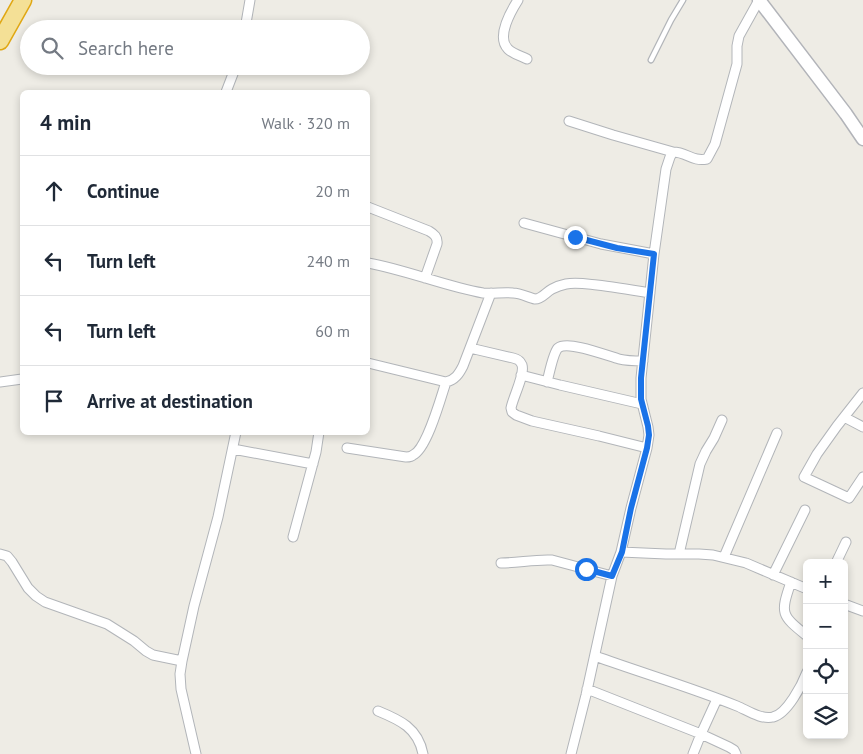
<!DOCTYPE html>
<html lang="en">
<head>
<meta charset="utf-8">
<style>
	body { margin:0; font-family:"PT Sans",sans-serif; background:#f2f2f3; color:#1f2937 }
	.controls { position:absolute; right:15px; bottom:15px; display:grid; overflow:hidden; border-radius:8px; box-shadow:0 2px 8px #0003 }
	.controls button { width:45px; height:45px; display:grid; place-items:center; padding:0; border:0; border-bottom:1px solid #e0e1e3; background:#fff; color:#1f2937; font:25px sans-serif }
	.stop { position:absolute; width:15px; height:15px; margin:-11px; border:4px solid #1a73e8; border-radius:50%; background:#fff }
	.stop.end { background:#1a73e8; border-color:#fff; box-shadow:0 1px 5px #0008 }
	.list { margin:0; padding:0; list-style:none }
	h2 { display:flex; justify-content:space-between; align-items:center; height:65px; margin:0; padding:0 20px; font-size:21px }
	h2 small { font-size:16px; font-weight:400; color:#747a83 }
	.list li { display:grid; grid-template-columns:32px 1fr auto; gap:15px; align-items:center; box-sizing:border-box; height:70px; padding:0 20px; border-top:1px solid #e0e1e3 }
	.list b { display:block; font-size:19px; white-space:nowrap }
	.list em { font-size:16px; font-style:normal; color:#747a83 }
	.icon { flex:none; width:28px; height:28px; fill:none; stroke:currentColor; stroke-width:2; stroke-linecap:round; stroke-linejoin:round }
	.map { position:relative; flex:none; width:863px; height:754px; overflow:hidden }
	.search { position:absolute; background:#fff; box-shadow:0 2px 8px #0003; left:20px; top:20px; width:350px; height:55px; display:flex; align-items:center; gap:12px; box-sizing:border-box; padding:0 18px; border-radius:28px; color:#747a83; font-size:19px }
	.panel { position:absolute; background:#fff; box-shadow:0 2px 8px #0003; left:20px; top:90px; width:350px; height:345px; border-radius:8px }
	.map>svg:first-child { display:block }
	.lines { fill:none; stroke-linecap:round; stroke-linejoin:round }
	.lane-casing { stroke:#b2b5b9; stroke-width:7 }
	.street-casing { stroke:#b2b5b9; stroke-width:11 }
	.secondary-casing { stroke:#b2b4b9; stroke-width:15 }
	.highway-casing { stroke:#e0a713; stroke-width:19 }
	.lane { stroke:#fff; stroke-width:4.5 }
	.street { stroke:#fff; stroke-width:9 }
	.secondary { stroke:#fff; stroke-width:12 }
	.highway { stroke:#f4e096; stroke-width:16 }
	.route { stroke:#1a73e8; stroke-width:6 }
</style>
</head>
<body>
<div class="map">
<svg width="863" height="754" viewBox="0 0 863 754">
	<rect width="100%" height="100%" fill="#eeece5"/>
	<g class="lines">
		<!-- lane casing -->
		<g class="lane-casing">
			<path id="lane" d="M651 60 671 20 683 0"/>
		</g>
		<!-- street casing -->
		<g class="street-casing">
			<path id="street" d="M518 0C511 11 496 37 508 49 513 54 521 56 527 59
				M245 29 250 0
				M226 92 236 66
				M569 121 613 135 673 152
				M368 207 429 231C434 234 438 237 437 244L425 278
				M524 223 601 244 654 254
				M368 263C407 270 444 286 483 293 493 294 503 292 513 293 521 293 529 298 535 299 542 299 546 292 552 289 556 287 561 285 566 284 576 282 587 284 597 285 614 287 632 290 650 293
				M470 348 513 358C517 359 520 360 522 365 525 375 513 397 511 408L512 412 516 415 532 421 599 436 647 448
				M368 363 446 382C455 380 459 374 463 366L491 293
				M521 375 560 385 642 404
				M0 382 22 379
				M547 382C549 375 553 353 558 348 568 340 608 356 619 359 627 361 635 361 643 361
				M863 393 837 426 817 454 804 477 849 498 863 477
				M844 417 863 427
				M347 448 406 457C408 457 411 457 413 455 427 449 441 397 446 382
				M233 449 313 464
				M293 537 316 452 319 432
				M621 552 666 554H699L713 555 746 563 807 589
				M0 554 7 556 12 562 28 588 36 596 45 602 107 624 134 641 146 651 153 655 182 661
				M679 554 700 464 706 451 714 438 722 420
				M724 557 777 433
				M501 563C518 563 535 559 552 560L612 576
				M836 563 846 542
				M773 575 805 510
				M791 582C780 614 781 615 807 636
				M844 604 863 611
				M595 656C642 673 690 687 737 706 747 710 761 720 773 717 787 714 802 685 807 672
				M587 689 701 734 729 747 734 750 736 754
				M378 711C400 720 418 728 423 754
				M196 754 181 689 180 674 182 661 194 606 218 517 236 432
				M571 754 586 695 612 576 621 552 631 508 647 448 649 435 648 427 641 399V378L654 254 666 169 670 157 673 152C687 152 692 162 707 159L715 144 737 64V46L739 36 759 0
				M693 754 701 734 717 699"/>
		</g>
		<!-- secondary casing -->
		<g class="secondary-casing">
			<path id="secondary" d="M759 0 846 114 863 139"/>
		</g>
		<!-- highway casing -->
		<g class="highway-casing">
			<path id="highway" d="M0 41 23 0"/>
		</g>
		<!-- lane -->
		<use href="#lane" class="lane"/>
		<!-- street -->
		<use href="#street" class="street"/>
		<!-- secondary -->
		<use href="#secondary" class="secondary"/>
		<!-- highway -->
		<use href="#highway" class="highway"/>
	</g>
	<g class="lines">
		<!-- route -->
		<path class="route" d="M575 237 617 248 654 254 641 378V399L648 426 649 435 647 448 631 508 622 552 612 576 586 569"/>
	</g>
</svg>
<div class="controls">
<button>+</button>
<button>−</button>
<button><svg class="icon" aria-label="locate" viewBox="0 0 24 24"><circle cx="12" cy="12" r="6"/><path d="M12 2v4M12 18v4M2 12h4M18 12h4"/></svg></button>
<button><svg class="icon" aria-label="layers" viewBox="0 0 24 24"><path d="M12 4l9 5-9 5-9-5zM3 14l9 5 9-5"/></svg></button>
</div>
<div class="stop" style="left:586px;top:569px"></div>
<div class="stop end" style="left:575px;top:237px"></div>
<div class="search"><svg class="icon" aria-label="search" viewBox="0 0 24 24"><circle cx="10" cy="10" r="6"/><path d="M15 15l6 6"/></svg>Search here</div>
<section class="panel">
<h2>4 min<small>Walk · 320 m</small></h2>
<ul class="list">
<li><svg class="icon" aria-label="ahead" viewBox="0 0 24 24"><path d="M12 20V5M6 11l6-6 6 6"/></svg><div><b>Continue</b></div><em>20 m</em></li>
<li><svg class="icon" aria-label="left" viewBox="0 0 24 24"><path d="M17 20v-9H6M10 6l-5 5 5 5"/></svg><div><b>Turn left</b></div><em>240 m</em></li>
<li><svg class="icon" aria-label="left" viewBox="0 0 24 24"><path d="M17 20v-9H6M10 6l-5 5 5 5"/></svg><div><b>Turn left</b></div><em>60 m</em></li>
<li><svg class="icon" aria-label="arrive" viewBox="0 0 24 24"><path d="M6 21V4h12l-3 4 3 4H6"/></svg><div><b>Arrive at destination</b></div></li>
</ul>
</section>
</div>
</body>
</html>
